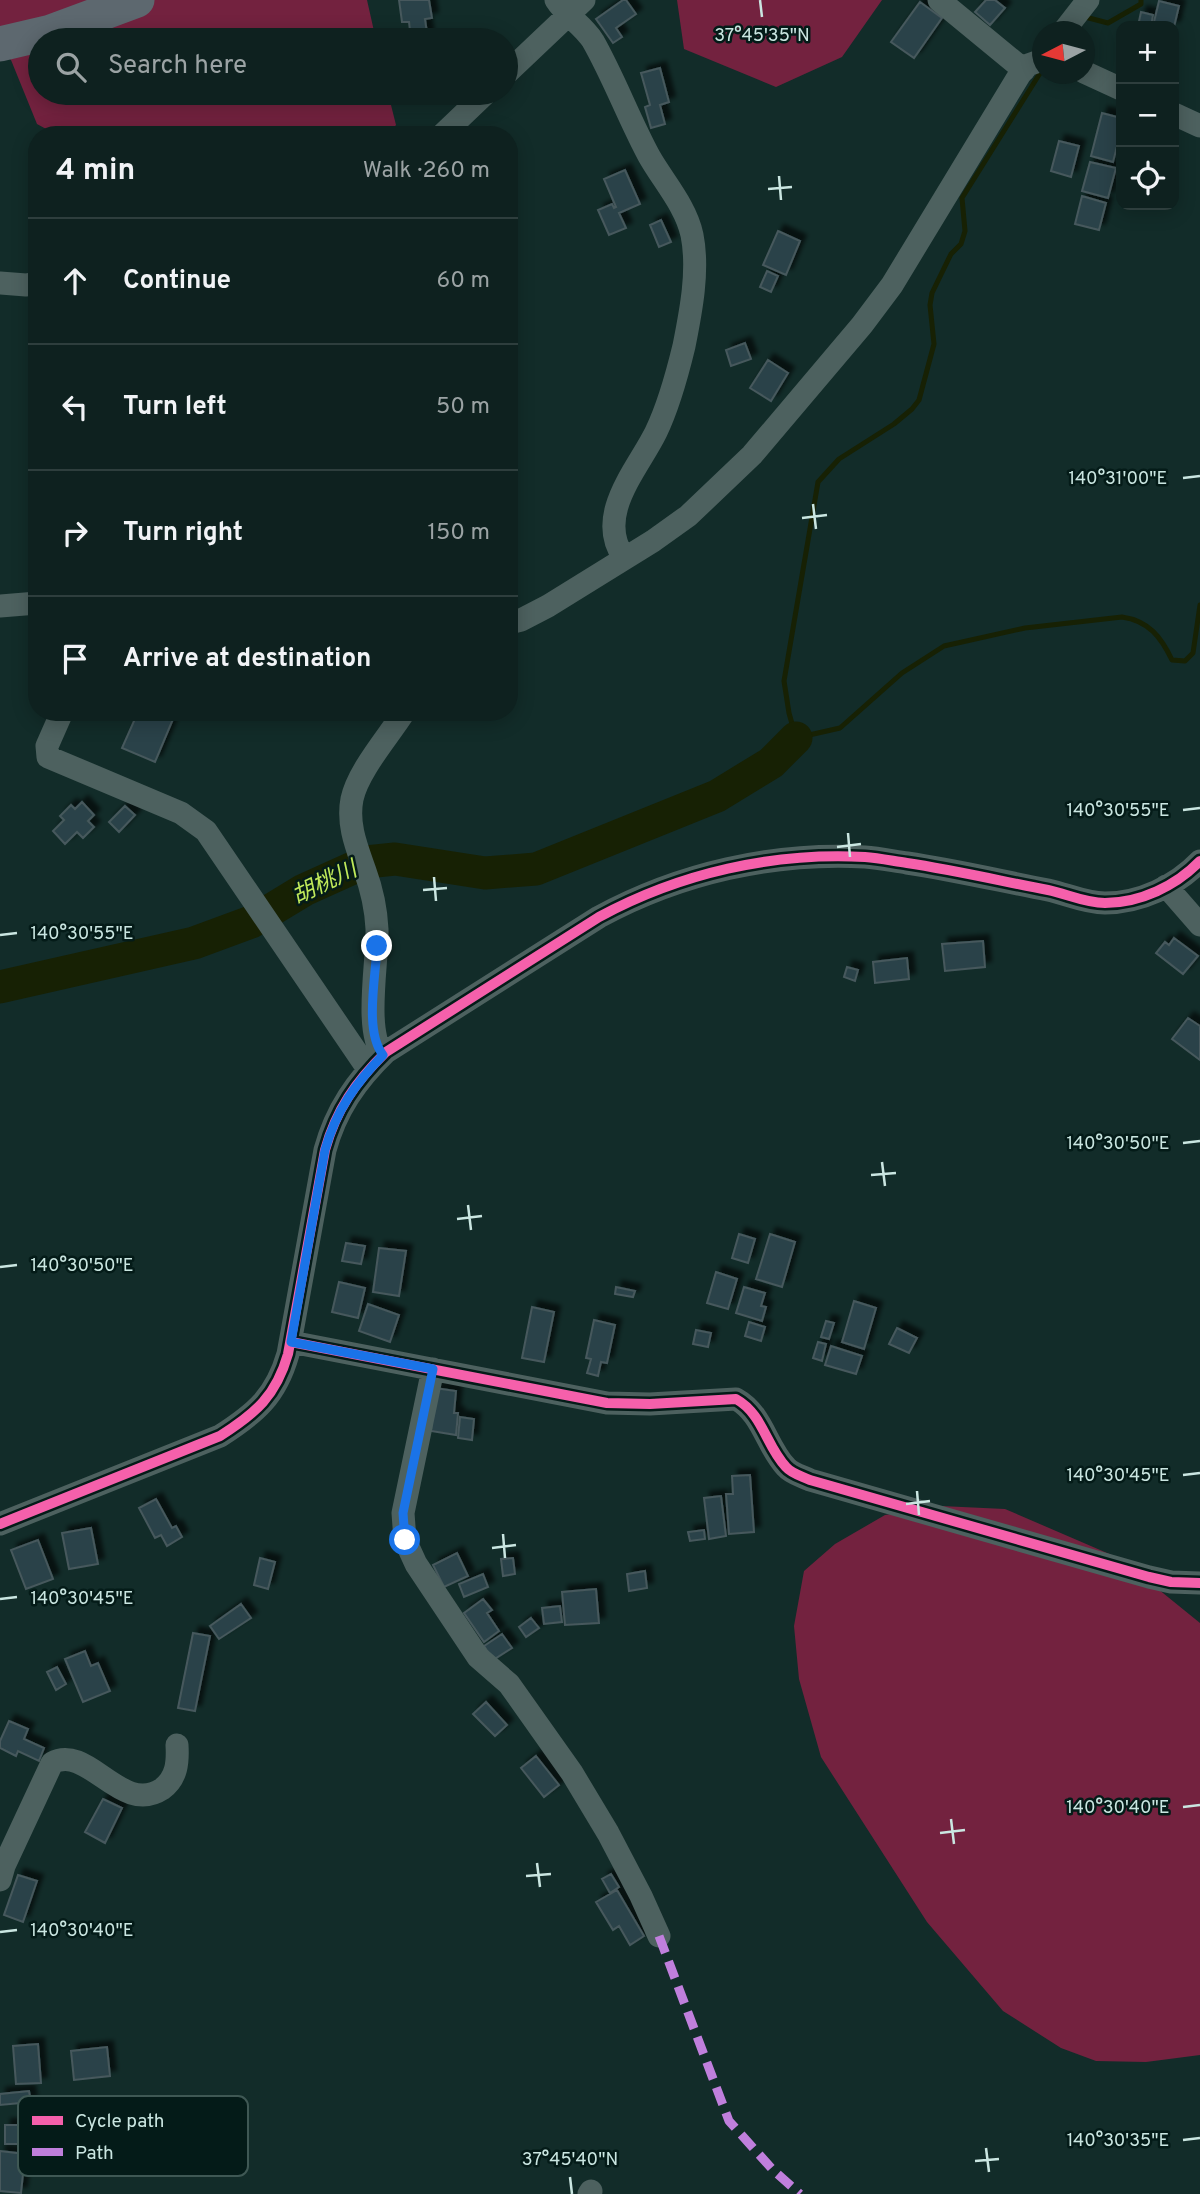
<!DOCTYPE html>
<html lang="en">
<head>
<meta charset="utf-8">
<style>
	body { margin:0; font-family:Overpass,"Noto Sans JP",sans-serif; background:#172928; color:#f1f3f6 }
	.controls { position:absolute; right:21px; top:21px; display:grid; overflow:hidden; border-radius:14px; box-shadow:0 4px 18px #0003 }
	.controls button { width:63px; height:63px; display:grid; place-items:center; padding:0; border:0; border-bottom:2px solid #2e3e3d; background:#0e211f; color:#f1f3f6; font:35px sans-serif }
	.compass { position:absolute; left:1032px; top:21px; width:63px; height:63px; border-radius:50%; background:#0e211f; box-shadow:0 4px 18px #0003; rotate:264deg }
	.stop { position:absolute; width:21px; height:21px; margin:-16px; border:5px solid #1a73e8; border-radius:50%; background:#fff }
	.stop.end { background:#1a73e8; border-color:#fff; box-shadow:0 2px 7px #0008 }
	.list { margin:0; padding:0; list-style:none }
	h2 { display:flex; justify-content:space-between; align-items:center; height:91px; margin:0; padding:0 28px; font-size:30px }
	h2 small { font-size:23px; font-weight:400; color:#9ba3a4 }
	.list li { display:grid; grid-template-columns:46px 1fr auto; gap:21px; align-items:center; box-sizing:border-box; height:126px; padding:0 28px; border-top:2px solid #2e3e3d }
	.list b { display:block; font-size:26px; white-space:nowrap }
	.list em { font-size:23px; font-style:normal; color:#9ba3a4 }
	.icon { flex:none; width:38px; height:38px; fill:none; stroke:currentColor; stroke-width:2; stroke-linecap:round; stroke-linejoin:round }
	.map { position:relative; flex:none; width:1200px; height:2194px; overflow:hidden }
	.search { position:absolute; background:#0e211f; box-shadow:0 4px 18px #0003; left:28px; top:28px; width:490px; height:77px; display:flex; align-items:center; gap:18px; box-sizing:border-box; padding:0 24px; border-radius:38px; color:#9ba3a4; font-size:26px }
	.panel { position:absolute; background:#0e211f; box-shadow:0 4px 18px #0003; left:28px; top:126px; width:490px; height:595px; border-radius:28px }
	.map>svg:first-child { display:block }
	.green { fill:#73223f }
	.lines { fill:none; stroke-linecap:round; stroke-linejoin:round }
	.stream { stroke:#172104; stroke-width:5 }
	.river { stroke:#172104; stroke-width:33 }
	.building { fill:#2c4348; stroke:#46595d; stroke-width:2; filter:url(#shadow) }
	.minor { stroke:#4d615f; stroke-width:23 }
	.highway { stroke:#5d686f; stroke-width:35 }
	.quiet { stroke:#c07fdc; stroke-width:9; stroke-dasharray:18 9; stroke-linecap:butt }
	.cycleway-casing { stroke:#041b18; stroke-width:15 }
	.cycleway { stroke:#f560ab; stroke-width:10 }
	.route { stroke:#1a73e8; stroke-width:9 }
	.ticks { fill:none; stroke:#cae6e1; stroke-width:2.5 }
	.labels { text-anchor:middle; stroke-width:5; stroke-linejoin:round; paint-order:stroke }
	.water-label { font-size:23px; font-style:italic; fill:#c0ea5a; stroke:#041b18 }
	.key { fill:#041b18; stroke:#3f5854; stroke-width:2 }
	.key-label { font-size:19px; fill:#cae6e1 }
	.ticks-label { font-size:18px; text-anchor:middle; fill:#cae6e1; stroke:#041b18; stroke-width:5; stroke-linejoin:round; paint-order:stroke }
</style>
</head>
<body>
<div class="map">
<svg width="1200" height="2194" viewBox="0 0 1200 2194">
	<defs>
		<filter id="shadow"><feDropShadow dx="6" dy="-6" stdDeviation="2" flood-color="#0009"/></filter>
	</defs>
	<rect width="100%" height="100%" fill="#122c29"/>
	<!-- green -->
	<path class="green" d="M0 0H367L376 40H40V93H388L396 125 388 135H57L37 124 11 60 0 49Z
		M677 0H882L842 57 776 87 684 49Z
		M941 1506 1005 1509 1121 1559 1200 1623V2055L1146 2062 1096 2061 1061 2048 1003 2011 927 1922 821 1757 799 1679 794 1626 804 1571 835 1544 885 1515Z"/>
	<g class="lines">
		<!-- stream -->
		<path class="stream" d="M1085 17 1108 23 1141 4V0
			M1042 70 962 198 965 231 961 244 951 254 932 293 930 305 934 344 919 400 912 409 894 424 839 459 818 482 784 681 789 713 796 738 840 728 902 673 944 646 1025 628 1122 617C1149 621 1161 637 1172 660L1185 661 1193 653 1200 605"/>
		<!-- river -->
		<path class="river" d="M0 987 194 943 251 922 304 890 366 862 395 859 485 873 536 869 717 796 771 763 796 738"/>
	</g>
	<!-- building -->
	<path class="building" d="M399 0H429L432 18 425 19 428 40H411L409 22H402Z
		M623 0H626L636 14 616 28 622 37 613 43 596 19Z
		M986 0H995L1005 8 990 25 975 12Z
		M1159 1 1179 6 1174 27 1153 26Z
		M920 2 942 18 914 58 891 42Z
		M1141 12 1153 15 1151 26H1138Z
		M660 68 669 102 660 105 665 124 651 128 645 107 650 105 641 73Z
		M1102 113 1121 118V131L1113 162 1091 156Z
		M1059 141 1079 146 1071 177 1051 171Z
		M1090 162 1116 168 1108 198 1082 191Z
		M625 170 640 204 619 213 626 228 609 235 598 210 612 204 614 208 616 207 604 179Z
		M1082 196 1106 203 1099 230 1075 224Z
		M661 220 671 242 659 247 650 225Z
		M778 231 800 241 786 275 763 265Z
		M767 271 778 276 771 292 760 287Z
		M745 343 751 359 731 366 726 350Z
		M768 360 788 373 771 401 750 388Z
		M138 712H176L155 762 122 748Z
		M82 802 94 815 88 821 94 827 83 838 77 832 65 844 53 831 64 820 60 816 71 805 75 809Z
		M125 806 135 815 119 832 109 822Z
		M1174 938 1198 956 1183 974 1156 953 1165 942 1169 945Z
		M983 941 985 967 945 971 942 944Z
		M907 958 909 979 875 983 873 962Z
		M847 967 858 970 855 981 844 977Z
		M1188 1018 1200 1026V1060L1172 1039Z
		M739 1234 755 1239 748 1263 732 1258Z
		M770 1234 795 1242 782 1287 756 1279Z
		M346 1243 365 1246 361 1264 342 1261Z
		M379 1248 406 1251 399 1296 373 1292Z
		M716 1272 737 1279 728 1309 707 1303Z
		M339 1282 365 1288 358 1318 332 1312Z
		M616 1287 635 1291 633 1297 615 1294Z
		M744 1287 765 1293 761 1306 766 1307 762 1321 736 1313Z
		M854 1301 876 1308 864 1349 842 1342Z
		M368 1304 399 1315 390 1342 359 1331Z
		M532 1307 554 1312 544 1362 522 1358Z
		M594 1320 615 1325 607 1363 601 1362 598 1376 587 1373 591 1359 586 1358Z
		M826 1321 834 1323 829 1339 821 1337Z
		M749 1322 765 1327 761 1341 745 1336Z
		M897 1328 917 1338 909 1353 889 1344Z
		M696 1330 711 1333 708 1347 693 1344Z
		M818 1342 826 1344 822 1361 813 1358Z
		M831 1346 862 1356 856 1374 825 1365Z
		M435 1388 456 1391 454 1413H458L456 1435 431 1431Z
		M460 1417 474 1419 472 1440 458 1438Z
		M750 1475 754 1532 729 1534 726 1494H733L732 1476Z
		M721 1496 726 1536 709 1539 704 1498Z
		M156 1499 172 1528 176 1526 182 1537 167 1546 161 1535 155 1538 139 1508Z
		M91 1528 98 1564 69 1569 62 1533Z
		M704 1530 705 1539 690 1541 688 1532Z
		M38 1540 53 1579 26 1589 11 1550Z
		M457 1553 468 1576 444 1587 433 1565Z
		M260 1558 275 1562 268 1589 254 1585Z
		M513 1558 515 1574 503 1576 501 1559Z
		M645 1571 647 1588 629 1591 627 1574Z
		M483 1574 488 1587 464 1597 459 1584Z
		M596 1589 599 1623 565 1625 562 1592Z
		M483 1599 492 1610 487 1613 499 1631 484 1642 464 1613Z
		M241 1604 251 1618 219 1639 210 1626Z
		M560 1606 562 1622 544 1624 542 1608Z
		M531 1618 539 1628 526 1637 519 1627Z
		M193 1633 210 1636 195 1711 178 1708Z
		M502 1634 512 1648 493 1660 484 1646Z
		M85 1651 91 1666 98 1663 110 1691 83 1702 65 1659Z
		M57 1667 66 1684 56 1690 47 1672Z
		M486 1702 507 1725 495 1736 473 1714Z
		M9 1721 28 1729 24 1739 44 1748 39 1761 18 1751 16 1756 0 1748V1741Z
		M536 1756 559 1785 544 1797 521 1768Z
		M103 1799 122 1808 105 1843 85 1832Z
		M611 1874 619 1887 610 1893 602 1879Z
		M18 1875 37 1881 23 1922 4 1915Z
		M617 1890 644 1936 630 1945 619 1926 613 1930 596 1902Z
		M38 2044 41 2083 16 2084 13 2046Z
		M107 2047 110 2076 74 2080 71 2051Z
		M29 2091 31 2102 0 2105V2094Z
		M5 2125H36L37 2144H5Z
		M0 2151 25 2154 21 2193 0 2191Z"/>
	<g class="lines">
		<!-- minor -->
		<path class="minor" d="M556 0C566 16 583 25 593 41 614 78 629 119 649 156 663 181 686 206 692 235 699 270 691 311 684 346 677 375 669 405 656 432 638 469 594 515 624 558
			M939 0 1024 70
			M1063 32 1088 0
			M1084 72 1121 89
			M506 74 584 0
			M1174 114 1200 126
			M442 135 486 93
			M0 283 26 285 37 283
			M0 606 37 603
			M509 623 521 620 548 606 653 541 688 516 752 455 862 325 892 285 1020 74 1028 65 1042 60
			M62 712 47 746 48 757 181 813 206 831 368 1069
			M1166 886 1200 925
			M383 1055C364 1030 378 961 377 929 376 909 372 890 365 871 357 848 347 825 352 799 358 771 388 737 404 712
			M291 1342 607 1403 650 1404 736 1399C763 1414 766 1446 786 1467 792 1474 802 1476 810 1480L1149 1577 1171 1582 1200 1583
			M433 1369 403 1513 405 1540 416 1564 478 1657 509 1684 572 1773 608 1833 641 1896 659 1936
			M0 1524 220 1436C256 1413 276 1396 288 1354L325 1150C336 1110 356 1081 386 1052L599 917C680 873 773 852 865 857 879 858 893 861 907 863 954 870 1001 881 1048 890 1067 894 1085 903 1105 903 1140 903 1176 886 1200 861
			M0 1880 4 1866 52 1763C88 1743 121 1816 162 1789 177 1778 178 1762 177 1745
			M589 2194 591 2191"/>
		<!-- highway -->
		<path class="highway" d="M0 44 51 32 137 0"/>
		<!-- quiet -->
		<path class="quiet" d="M659 1936 729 2121 773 2170 800 2194"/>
		<!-- cycleway casing -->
		<g class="cycleway-casing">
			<path id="cycleway" d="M291 1342 607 1403 650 1404 736 1399C763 1414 766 1446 786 1467 792 1474 802 1476 810 1480L1149 1577 1171 1582 1200 1583
				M0 1524 220 1436C256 1413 276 1396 288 1354L325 1150C336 1110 356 1081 386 1052L599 917C680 873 773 852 865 857 879 858 893 861 907 863 954 870 1001 881 1048 890 1067 894 1085 903 1105 903 1140 903 1176 886 1200 861"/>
		</g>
		<!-- cycleway -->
		<use href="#cycleway" class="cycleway"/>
	</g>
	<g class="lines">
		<!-- route -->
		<path class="route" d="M377 946C376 976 364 1031 383 1055 355 1084 336 1111 325 1150L291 1342 433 1369 403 1513 405 1540"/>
	</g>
	<!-- ticks -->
	<path class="ticks" d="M760 0 762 17M779 176 781 200M768 189 792 187M1183 478 1200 476M813 504 816 529M802 518 827 515M1183 810 1200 808M848 833 850 857M837 847 861 844M434 877 436 901M423 890 447 888M0 935 17 933M1183 1143 1200 1141M882 1162 885 1186M871 1175 896 1173M468 1205 471 1230M457 1219 482 1216M0 1267 17 1265M1183 1475 1200 1473M917 1491 919 1515M906 1504 930 1501M503 1534 505 1558M492 1548 516 1545M0 1599 17 1597M1183 1807 1200 1805M951 1819 954 1844M940 1833 965 1830M537 1863 540 1887M526 1876 551 1874M0 1932 17 1930M1183 2140 1200 2138M986 2148 989 2172M975 2161 999 2159M570 2177 572 2194"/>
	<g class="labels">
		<!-- water labels -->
		<g class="water-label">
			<text transform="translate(324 882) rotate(-26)" y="8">胡桃川</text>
		</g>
	</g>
	<!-- legend -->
	<rect x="18" y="2096" width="230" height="80" rx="10" class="key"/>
	<rect x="32" y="2116" width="31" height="9" fill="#f560ab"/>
	<rect x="32" y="2148" width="31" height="8" fill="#c07fdc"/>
	<g class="key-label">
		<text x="75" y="2127">Cycle path</text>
		<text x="75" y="2159">Path</text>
	</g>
	<g class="ticks-label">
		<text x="762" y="41">37°45'35"N</text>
		<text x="1118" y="484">140°31'00"E</text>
		<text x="1118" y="816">140°30'55"E</text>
		<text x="82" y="939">140°30'55"E</text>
		<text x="1118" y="1149">140°30'50"E</text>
		<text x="82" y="1271">140°30'50"E</text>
		<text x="1118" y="1481">140°30'45"E</text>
		<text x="82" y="1604">140°30'45"E</text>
		<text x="1118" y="1813">140°30'40"E</text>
		<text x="82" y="1936">140°30'40"E</text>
		<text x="1118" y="2146">140°30'35"E</text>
		<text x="570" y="2165">37°45'40"N</text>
	</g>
</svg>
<div class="controls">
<button>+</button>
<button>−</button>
<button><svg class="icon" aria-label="locate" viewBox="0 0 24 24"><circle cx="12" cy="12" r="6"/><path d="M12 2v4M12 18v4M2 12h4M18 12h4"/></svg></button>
</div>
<svg class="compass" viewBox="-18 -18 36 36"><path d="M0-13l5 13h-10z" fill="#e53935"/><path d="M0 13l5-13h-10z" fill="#9ba3a4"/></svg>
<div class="stop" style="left:405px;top:1540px"></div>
<div class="stop end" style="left:377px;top:946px"></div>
<div class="search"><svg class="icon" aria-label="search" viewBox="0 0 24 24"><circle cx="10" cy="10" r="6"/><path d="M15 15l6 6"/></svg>Search here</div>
<section class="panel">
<h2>4 min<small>Walk · 260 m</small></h2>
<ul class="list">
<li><svg class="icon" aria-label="ahead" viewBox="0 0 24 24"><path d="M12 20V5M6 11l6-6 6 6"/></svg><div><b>Continue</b></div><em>60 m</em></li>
<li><svg class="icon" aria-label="left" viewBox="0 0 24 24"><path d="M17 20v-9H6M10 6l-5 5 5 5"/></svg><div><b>Turn left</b></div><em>50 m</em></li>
<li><svg class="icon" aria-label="right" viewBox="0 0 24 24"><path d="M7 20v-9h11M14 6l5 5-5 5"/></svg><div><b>Turn right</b></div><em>150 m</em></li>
<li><svg class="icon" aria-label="arrive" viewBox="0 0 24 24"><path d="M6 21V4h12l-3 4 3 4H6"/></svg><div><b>Arrive at destination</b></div></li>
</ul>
</section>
</div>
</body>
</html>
